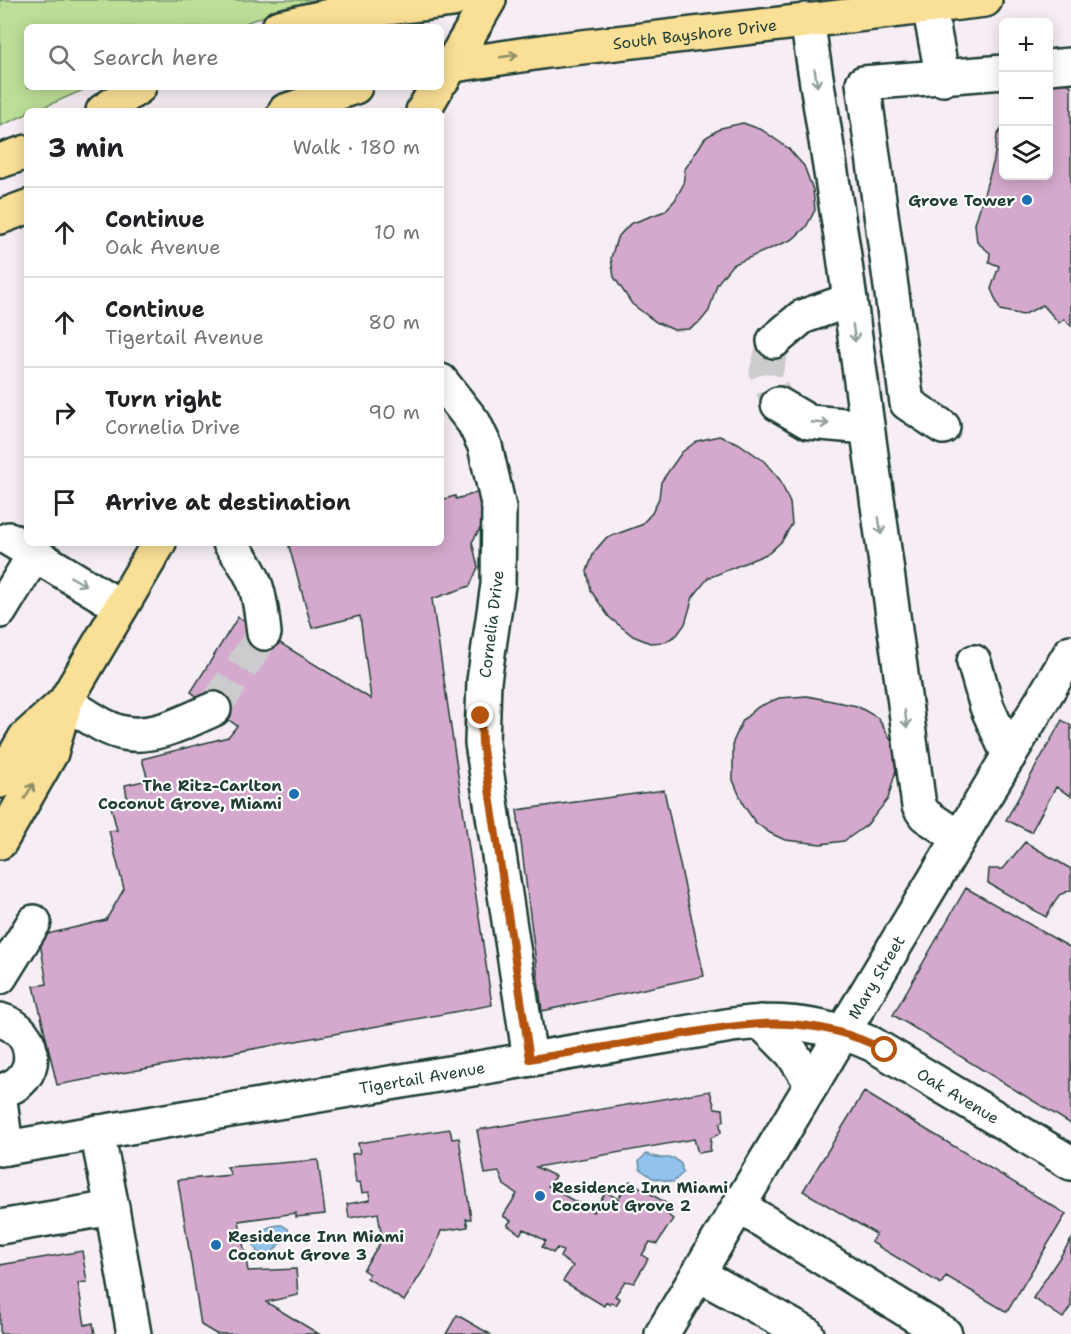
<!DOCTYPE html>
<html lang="en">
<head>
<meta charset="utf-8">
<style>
	body { margin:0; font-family:"Shantell Sans",sans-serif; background:#f2f2f2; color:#202124 }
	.controls { position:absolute; right:18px; top:18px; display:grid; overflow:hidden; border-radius:9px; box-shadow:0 3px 15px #0003 }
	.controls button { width:54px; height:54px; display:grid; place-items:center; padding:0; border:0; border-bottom:2px solid #e0e0e0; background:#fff; color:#202124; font:30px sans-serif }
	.stop { position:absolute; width:18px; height:18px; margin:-14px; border:4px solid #b45309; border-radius:50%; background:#fff }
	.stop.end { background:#b45309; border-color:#fff; box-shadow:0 2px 6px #0008 }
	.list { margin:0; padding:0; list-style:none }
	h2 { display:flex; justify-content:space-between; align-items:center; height:78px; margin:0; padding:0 24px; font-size:26px }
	h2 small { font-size:20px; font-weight:400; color:#757577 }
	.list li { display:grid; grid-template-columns:39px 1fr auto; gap:18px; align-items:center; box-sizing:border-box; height:90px; padding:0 24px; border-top:2px solid #e0e0e0 }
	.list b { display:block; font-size:22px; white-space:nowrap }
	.list p { margin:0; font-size:20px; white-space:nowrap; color:#757577 }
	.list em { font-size:20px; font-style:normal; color:#757577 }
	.icon { flex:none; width:33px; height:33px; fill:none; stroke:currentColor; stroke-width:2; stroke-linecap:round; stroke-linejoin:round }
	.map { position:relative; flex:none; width:1071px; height:1334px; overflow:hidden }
	.search { position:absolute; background:#fff; box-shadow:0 3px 15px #0003; left:24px; top:24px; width:420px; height:66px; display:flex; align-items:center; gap:15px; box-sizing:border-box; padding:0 21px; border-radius:9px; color:#757577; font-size:22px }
	.panel { position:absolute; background:#fff; box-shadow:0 3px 15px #0003; left:24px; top:108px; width:420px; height:438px; border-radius:9px }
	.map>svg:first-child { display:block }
	.green { fill:#bcde97; stroke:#6e8e66; stroke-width:1.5 }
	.water { fill:#92c3ee; stroke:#648da4; stroke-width:1.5 }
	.building { fill:#d5a9cd; stroke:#1f3d34; stroke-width:1.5 }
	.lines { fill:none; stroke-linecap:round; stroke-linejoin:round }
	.minor-tunnel { stroke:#cccbce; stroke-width:33; stroke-dasharray:33 16; stroke-linecap:butt }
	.minor-casing { stroke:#1f3d34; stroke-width:38 }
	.major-casing { stroke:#1f3d34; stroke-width:38 }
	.minor { stroke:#fff; stroke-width:33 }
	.major { stroke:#fadf96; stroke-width:33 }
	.oneway { stroke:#8c8e65 }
	.oneway2 { stroke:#8f9e9a }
	.route { stroke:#b45309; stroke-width:8 }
	.poi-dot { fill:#1f6fb2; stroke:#fff; stroke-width:2 }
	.labels { text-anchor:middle; stroke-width:4.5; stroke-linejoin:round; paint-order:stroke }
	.street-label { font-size:16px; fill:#1f3d34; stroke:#fff }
	.poi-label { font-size:16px; font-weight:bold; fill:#1f3d34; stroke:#fff; text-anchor:end }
</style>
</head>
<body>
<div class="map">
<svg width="1071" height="1334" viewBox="0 0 1071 1334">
	<rect width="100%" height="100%" fill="#f7eef5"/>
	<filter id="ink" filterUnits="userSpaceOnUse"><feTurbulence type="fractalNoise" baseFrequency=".0167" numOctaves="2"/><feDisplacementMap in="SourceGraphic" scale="12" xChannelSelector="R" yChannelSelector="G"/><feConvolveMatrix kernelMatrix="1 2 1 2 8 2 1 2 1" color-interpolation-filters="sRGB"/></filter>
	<g filter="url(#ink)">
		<!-- green -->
		<path class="green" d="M0 0H330L277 11 235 27H27V87H90L35 111H27V114L0 126Z"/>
		<!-- water -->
		<path class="water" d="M646 1154 660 1158H674L681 1164 683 1173 673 1182 653 1178 640 1169 639 1161Z
			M282 1225 288 1229 290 1238 279 1244 270 1256 258 1253 254 1246C256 1232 268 1225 282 1225Z"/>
		<!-- building -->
		<path class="building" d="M1062 80 1071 86V326L1064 319 1059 323 1043 305 1023 315 1000 310 991 289 999 266 989 262 990 253 977 242 975 224 994 160 997 135 1004 126V176H1048V87Z
			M743 123 762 130 788 148 804 166 813 190 815 210 806 227 793 239 732 265 717 284 709 311 700 322 689 329 674 330 656 322 632 304 614 277 611 258 617 238 630 224 665 211 675 200 683 185 685 169 705 138 721 128Z
			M719 436 738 443 764 461 780 480 790 503 792 524 782 541 769 553 708 578 693 597 685 624 677 635 665 642 650 643 633 636 609 617 591 591 587 571 594 552 606 538 641 525 652 513 659 498 661 482 682 452 697 441Z
			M479 492 484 522 472 542 478 567 470 586 432 599 492 1005 57 1085 34 986 47 984 39 936 106 920 124 889 109 831 117 830 111 806 128 803 125 785 148 780 142 759 228 737 237 726 191 692 238 617 371 699 360 616 312 628 288 543H441V500L455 496 456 499Z
			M807 696 857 706 878 718 895 747 896 770 888 799 867 825 844 841 821 844 785 840 770 833 755 822 744 806 733 780V742L743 720 758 707 779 698Z
			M1062 720 1071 726V796L1056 787 1031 832 1006 820Z
			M664 790 704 976 542 1011 517 810Z
			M1025 842 1071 869V890L1059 895 1046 917 988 883 989 869H1003Z
			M966 888 1071 948V1124L893 1015Z
			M710 1091 715 1108 723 1109 724 1121 720 1123 721 1133 711 1138 710 1151 698 1153 694 1139 536 1167 555 1176 548 1186 593 1212 606 1192 618 1199 630 1181 672 1207 667 1214 673 1219 657 1244 650 1242 642 1255 648 1259 634 1283 625 1281 615 1296 620 1299 616 1305 611 1302 610 1305 606 1302 604 1306 563 1281 573 1266 560 1257 563 1251 557 1248 553 1253 542 1247 546 1241 524 1229 520 1234 507 1225 511 1221 503 1216 517 1194 504 1185 499 1172 485 1174 477 1130Z
			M864 1092 1066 1214 1007 1312 946 1276 941 1284 871 1242 876 1234 803 1191Z
			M450 1129 452 1139 459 1138 471 1219H466L468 1227 441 1231 432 1256 404 1301 367 1278 369 1274 363 1270 382 1240 378 1213 349 1218 347 1204 370 1200 369 1192 362 1193 360 1182 356 1183 352 1154 360 1153 358 1143Z
			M318 1160 325 1214 296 1217V1213L239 1221 248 1271 296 1269 298 1295 266 1302 319 1334H216L201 1325 178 1180 231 1175 227 1167Z
			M1071 1240V1306L1063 1318 1033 1298Z
			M82 1251 87 1282 78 1283 85 1325 93 1323 95 1334H0V1265Z
			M457 1315 490 1334H446Z"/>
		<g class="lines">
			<!-- minor-tunnel -->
			<path class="minor-tunnel" d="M774 341 766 373 778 404
				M214 709 264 633"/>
			<!-- minor casing -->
			<g class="minor-casing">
				<g id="minor">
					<path d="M929 6 943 79"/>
					<path d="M807 20 843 249 919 806 925 815 959 838"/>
					<path d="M1048 67 1071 65"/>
					<path d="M774 341 802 317 850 300"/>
					<path d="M441 381 474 423 485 446 499 508 498 585 484 681 482 743 530 1059"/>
					<path d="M778 404 809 422 867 427"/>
					<path d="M943 427 907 403 863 83 1004 72"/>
					<path d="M9 539 121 607"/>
					<path d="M230 543C257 578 259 589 264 633"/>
					<path d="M0 611 34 555"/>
					<path d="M974 662 987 707 1009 756"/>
					<path d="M65 702C83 712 103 729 124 733 155 739 186 721 214 709"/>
					<path d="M0 977 34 922"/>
					<path d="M0 1020C40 1031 42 1082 0 1091"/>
					<path d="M761 1022 792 1053 812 1084"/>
					<path d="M0 1100 6 1148"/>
					<path id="s1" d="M0 1149 732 1025C781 1018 826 1024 872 1044L1071 1163"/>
					<path d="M739 1206 945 1334"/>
					<path d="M112 1208 134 1334"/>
					<path d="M0 1227 112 1208 97 1132"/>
					<path d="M698 1274 807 1334"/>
					<path id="s2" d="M662 1334 1071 652"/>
				</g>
			</g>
			<!-- major casing -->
			<g class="major-casing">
				<g id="major">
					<path d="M279 27 333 15 453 0"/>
					<path id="s3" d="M441 67 548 51 985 0"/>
					<path d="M443 79 489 0"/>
					<path d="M103 111 139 87"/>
					<path d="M285 111 355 87"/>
					<path d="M423 111 437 87"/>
					<path d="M0 161 27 152"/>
					<path d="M0 217 27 207"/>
					<path d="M0 781 25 738 65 702"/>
					<path d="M0 842 51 753 65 702 159 543"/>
				</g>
			</g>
			<!-- minor -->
			<use href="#minor" class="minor"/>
			<!-- major -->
			<use href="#major" class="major"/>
		</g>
		<!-- one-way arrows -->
		<defs><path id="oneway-shaft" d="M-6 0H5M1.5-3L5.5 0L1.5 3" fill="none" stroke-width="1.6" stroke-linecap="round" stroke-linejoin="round" transform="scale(1.5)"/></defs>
		<g class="oneway">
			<use href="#oneway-shaft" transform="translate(509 56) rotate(-8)"/>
			<use href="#oneway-shaft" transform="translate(29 791) rotate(-60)"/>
		</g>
		<g class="oneway2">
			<use href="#oneway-shaft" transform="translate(816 78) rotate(81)"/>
			<use href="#oneway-shaft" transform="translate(854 333) rotate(82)"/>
			<use href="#oneway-shaft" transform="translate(820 423) rotate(5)"/>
			<use href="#oneway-shaft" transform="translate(880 526) rotate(82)"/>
			<use href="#oneway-shaft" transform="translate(78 581) rotate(30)"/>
			<use href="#oneway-shaft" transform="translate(906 719) rotate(82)"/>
		</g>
	</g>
	<g class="lines" filter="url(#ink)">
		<!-- route -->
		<path class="route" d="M481 716 482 743 530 1059C576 1052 621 1044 666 1037 747 1023 808 1011 885 1050"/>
	</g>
	<!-- markers -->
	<g class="poi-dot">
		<circle cx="1027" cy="200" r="6"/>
		<circle cx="294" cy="794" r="6"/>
		<circle cx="540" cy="1196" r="6"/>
		<circle cx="216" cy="1245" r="6"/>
	</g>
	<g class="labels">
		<!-- street labels -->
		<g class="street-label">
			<text dy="6" stroke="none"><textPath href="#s3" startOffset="256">South Bayshore Drive</textPath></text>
			<text transform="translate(491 624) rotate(-83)" y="6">Cornelia Drive</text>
			<text dy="6" stroke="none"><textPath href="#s2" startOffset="416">Mary Street</textPath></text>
			<text dy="6" stroke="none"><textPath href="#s1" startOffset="428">Tigertail Avenue</textPath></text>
			<text dy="6" stroke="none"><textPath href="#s1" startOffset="986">Oak Avenue</textPath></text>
		</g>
		<!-- poi labels -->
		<g class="poi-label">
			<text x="1015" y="206">Grove Tower</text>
			<text x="282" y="791">The Ritz-Carlton<tspan x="282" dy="18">Coconut Grove, Miami</tspan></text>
			<text x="552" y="1193" text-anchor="start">Residence Inn Miami<tspan x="552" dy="18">Coconut Grove 2</tspan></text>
			<text x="228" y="1242" text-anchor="start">Residence Inn Miami<tspan x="228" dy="18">Coconut Grove 3</tspan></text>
		</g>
	</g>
</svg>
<div class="controls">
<button>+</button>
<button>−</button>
<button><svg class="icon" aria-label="layers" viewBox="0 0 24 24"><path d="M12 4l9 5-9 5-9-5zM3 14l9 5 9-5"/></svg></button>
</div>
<div class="stop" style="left:885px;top:1050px"></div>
<div class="stop end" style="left:481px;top:716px"></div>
<div class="search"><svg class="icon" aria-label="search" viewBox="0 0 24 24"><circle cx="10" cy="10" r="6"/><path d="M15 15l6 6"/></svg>Search here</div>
<section class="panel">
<h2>3 min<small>Walk · 180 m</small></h2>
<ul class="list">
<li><svg class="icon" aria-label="ahead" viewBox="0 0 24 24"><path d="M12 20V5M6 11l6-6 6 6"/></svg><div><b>Continue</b><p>Oak Avenue</p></div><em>10 m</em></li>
<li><svg class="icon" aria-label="ahead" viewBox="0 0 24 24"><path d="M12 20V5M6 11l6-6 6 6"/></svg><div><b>Continue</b><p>Tigertail Avenue</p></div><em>80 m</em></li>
<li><svg class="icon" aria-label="right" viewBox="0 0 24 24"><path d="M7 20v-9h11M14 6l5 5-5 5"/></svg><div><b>Turn right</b><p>Cornelia Drive</p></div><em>90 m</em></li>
<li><svg class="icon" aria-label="arrive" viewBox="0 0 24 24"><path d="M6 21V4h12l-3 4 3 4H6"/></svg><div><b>Arrive at destination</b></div></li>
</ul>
</section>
</div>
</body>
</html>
